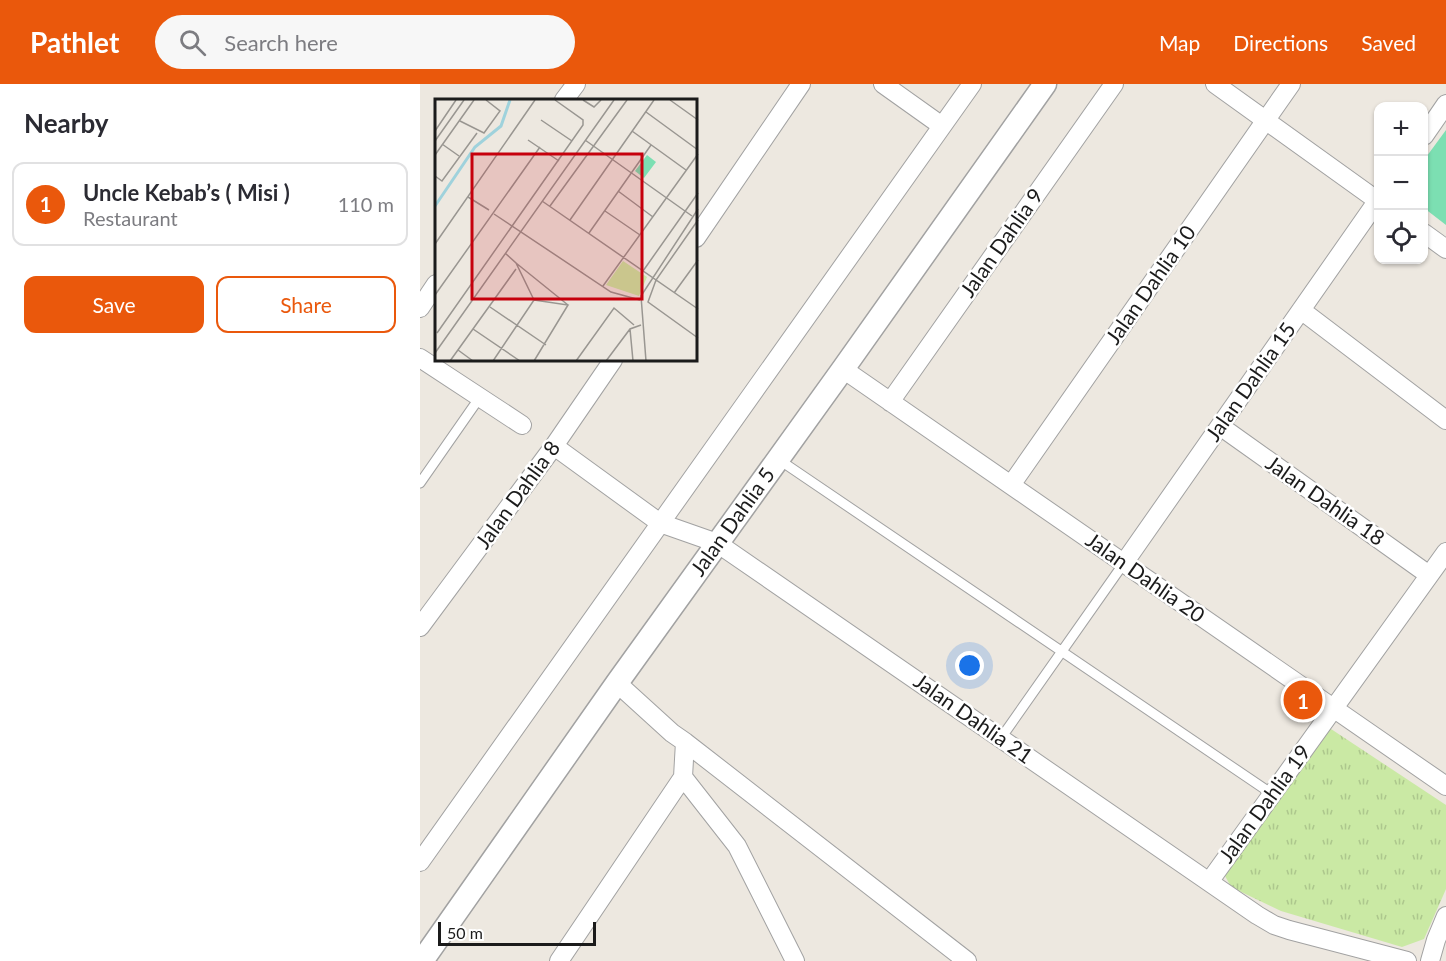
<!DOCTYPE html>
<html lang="en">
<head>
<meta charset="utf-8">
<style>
	body { margin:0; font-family:Lato,sans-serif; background:#f7f7f7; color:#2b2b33 }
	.controls { position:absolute; right:18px; top:18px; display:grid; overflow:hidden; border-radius:12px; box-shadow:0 2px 4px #0004 }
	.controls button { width:54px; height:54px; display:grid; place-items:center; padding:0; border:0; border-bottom:2px solid #e1e1e2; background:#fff; color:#2b2b33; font:30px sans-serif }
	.scale { position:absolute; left:18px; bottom:15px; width:158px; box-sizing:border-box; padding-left:6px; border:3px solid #1b1b1b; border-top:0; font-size:16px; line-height:21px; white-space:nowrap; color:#1b1b1b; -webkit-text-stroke:4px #fff; paint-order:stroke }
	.you { position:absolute; left:550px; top:582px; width:21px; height:21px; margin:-15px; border:4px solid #fff; border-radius:50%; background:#1a73e8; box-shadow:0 0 0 9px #1a73e833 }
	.badge { display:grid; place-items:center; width:39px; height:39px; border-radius:50%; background:#ea580c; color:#fff; font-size:20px; font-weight:700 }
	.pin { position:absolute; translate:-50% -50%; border:3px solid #fff; box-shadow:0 2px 6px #0006 }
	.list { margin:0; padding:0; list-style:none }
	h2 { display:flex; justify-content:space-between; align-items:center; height:78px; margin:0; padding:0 24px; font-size:26px }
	h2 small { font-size:20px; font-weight:400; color:#7c7c81 }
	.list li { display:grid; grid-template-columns:39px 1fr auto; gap:18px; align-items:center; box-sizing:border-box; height:84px; margin:0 12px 12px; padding:0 12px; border:2px solid #e1e1e2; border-radius:12px }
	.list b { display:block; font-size:22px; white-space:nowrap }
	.list p { margin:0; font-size:20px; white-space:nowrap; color:#7c7c81 }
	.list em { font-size:20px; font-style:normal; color:#7c7c81 }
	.actions { display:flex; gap:12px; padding:18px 24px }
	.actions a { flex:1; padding:14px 0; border:2px solid #ea580c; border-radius:12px; text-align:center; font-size:21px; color:#ea580c }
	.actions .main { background:#ea580c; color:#fff }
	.icon { flex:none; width:33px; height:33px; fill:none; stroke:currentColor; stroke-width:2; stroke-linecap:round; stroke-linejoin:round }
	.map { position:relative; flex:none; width:1026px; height:877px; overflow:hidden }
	header { display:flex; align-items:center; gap:36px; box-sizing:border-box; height:84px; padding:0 30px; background:#ea580c; color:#fff }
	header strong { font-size:28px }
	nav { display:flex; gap:33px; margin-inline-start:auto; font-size:21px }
	.search { width:420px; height:54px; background:#f7f7f7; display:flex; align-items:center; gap:15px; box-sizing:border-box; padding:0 21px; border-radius:33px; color:#7c7c81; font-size:22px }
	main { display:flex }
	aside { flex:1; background:#fff }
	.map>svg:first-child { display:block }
	.grass { fill:url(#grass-tufts) }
	.pitch { fill:#7cdfb2 }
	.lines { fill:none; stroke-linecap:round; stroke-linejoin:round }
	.service-casing { stroke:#a2a2a2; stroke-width:11 }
	.minor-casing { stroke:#a2a2a2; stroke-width:20 }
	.tertiary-casing { stroke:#a2a2a2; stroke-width:25 }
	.service { stroke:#fff; stroke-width:9 }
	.minor { stroke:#fff; stroke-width:18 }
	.tertiary { stroke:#fff; stroke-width:22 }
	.labels { text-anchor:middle; stroke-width:5; stroke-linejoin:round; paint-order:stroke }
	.street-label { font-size:21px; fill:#1b1b1b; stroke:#fff }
	.inset-river { fill:none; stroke:#9fd2dc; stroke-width:3 }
	.inset-road { fill:none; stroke:#999691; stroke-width:1.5 }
	.view { fill:#c6000c; fill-opacity:0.15; stroke:#c6000c; stroke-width:3 }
	.inset-edge { fill:none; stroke:#1b1b1b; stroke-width:3 }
</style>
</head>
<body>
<header>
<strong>Pathlet</strong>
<div class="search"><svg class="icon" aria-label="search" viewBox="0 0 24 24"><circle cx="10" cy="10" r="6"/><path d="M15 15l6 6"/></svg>Search here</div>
<nav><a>Map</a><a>Directions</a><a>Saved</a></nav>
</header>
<main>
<aside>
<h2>Nearby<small></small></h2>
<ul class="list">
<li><span class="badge">1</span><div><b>Uncle Kebab’s ( Misi )</b><p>Restaurant</p></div><em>110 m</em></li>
</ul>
<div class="actions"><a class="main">Save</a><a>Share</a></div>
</aside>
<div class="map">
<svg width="1026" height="877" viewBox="0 0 1026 877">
	<defs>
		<pattern id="grass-tufts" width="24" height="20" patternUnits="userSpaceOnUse" patternTransform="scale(1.5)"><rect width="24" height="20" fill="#cae9a4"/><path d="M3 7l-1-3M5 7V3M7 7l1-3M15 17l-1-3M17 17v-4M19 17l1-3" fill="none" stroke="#adc78d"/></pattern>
	</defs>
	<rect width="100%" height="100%" fill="#ede8e0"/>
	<!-- grass -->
	<path class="grass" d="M908 643 1026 721V805L1004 855 982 863 861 827 811 803 804 790Z"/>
	<!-- pitch -->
	<path class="pitch" d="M1026 46V141L1004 124V76Z"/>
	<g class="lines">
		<!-- service casing -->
		<g class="service-casing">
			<path id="service" d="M358 375 852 710
				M0 399 60 313
				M581 654 704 479"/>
		</g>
		<!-- minor casing -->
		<g class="minor-casing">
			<path id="minor" d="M463 0 522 42
				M795 0 958 117
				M144 16 156 0
				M1004 52 1026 20
				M1004 149 1026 165
				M276 154 381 0
				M0 224 16 200
				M881 226 1026 336
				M0 274 102 341
				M423 285 1026 702
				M470 318 694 0
				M800 342 1009 491
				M134 362 240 439 297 459 837 831 854 841 869 846 987 877
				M591 401 871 0
				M704 479 958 116
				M0 543 134 362 193 276
				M265 658 547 877
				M263 693 317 762 375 877
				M0 778 552 0
				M789 798 1026 468
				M139 877 263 693 265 658 252 649 197 599
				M1010 877 1016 856 1026 832"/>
		</g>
		<!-- tertiary casing -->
		<g class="tertiary-casing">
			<g id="tertiary">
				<path id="s1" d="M2 877 197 599 423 285 625 0"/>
			</g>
		</g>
		<!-- service -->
		<use href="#service" class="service"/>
		<!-- minor -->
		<use href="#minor" class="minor"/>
		<!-- tertiary -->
		<use href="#tertiary" class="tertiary"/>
	</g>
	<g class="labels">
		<!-- street labels -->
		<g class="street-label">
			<text transform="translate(582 159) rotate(-55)" y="7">Jalan Dahlia 9</text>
			<text transform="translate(731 201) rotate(-55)" y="7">Jalan Dahlia 10</text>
			<text transform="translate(831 298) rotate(-55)" y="7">Jalan Dahlia 15</text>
			<text transform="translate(98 411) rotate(-54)" y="7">Jalan Dahlia 8</text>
			<text transform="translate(905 417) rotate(35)" y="7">Jalan Dahlia 18</text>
			<text dy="7" stroke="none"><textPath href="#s1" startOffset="538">Jalan Dahlia 5</textPath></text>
			<text transform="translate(725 494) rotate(35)" y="7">Jalan Dahlia 20</text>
			<text transform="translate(553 635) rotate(35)" y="7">Jalan Dahlia 21</text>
			<text transform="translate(845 720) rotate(-54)" y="7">Jalan Dahlia 19</text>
		</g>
	</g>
	<!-- overview -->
	<g transform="translate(15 15)">
		<rect width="262" height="262" fill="#ede8e0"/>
		<path d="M188 162 212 178 204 197 171 186Z" fill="#cae9a4"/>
		<path d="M212 56 221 63 209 79 200 72Z" fill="#7cdfb2"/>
		<path class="inset-river" d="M0 107 40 48 66 27 75 1"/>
		<path class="inset-road" d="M148 1 159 8 166 1M235 1 263 21M211 13 263 51M106 21 137 42M25 22 49 34 65 12 51 1M0 32 21 1M197 32 251 71M93 41 124 62M150 41 257 117M0 42 29 1M7 45 24 57M0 56 39 1M0 77 7 82 42 34M183 92 218 118M33 98 54 111M107 102 263 210M115 107 192 1M170 112 205 136M59 115 176 193 205 201M135 121 219 1M263 121 221 181 213 203 263 239M154 134 216 46M0 145 100 1M70 154 81 164 99 201M81 164 133 206M208 172 263 94M168 187 263 55M239 194 263 161M0 196 105 48M55 208 111 246M38 230 85 262M195 230 198 262M2 234 148 26V21L120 1M23 251 38 262M0 254 179 1M15 262 81 170M58 262 99 201M99 262 133 206 99 201M141 262 179 209 199 226M171 262 195 230 206 226M211 262 206 197 263 110"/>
		<path class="view" d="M37 55H207V200H37Z"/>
		<rect width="262" height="262" class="inset-edge"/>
	</g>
</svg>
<div class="controls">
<button>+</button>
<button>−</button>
<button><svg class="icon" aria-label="locate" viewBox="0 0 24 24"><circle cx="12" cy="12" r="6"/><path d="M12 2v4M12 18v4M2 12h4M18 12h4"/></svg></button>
</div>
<div class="scale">50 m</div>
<div class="you"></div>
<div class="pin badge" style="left:883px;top:616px">1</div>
</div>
</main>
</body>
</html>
